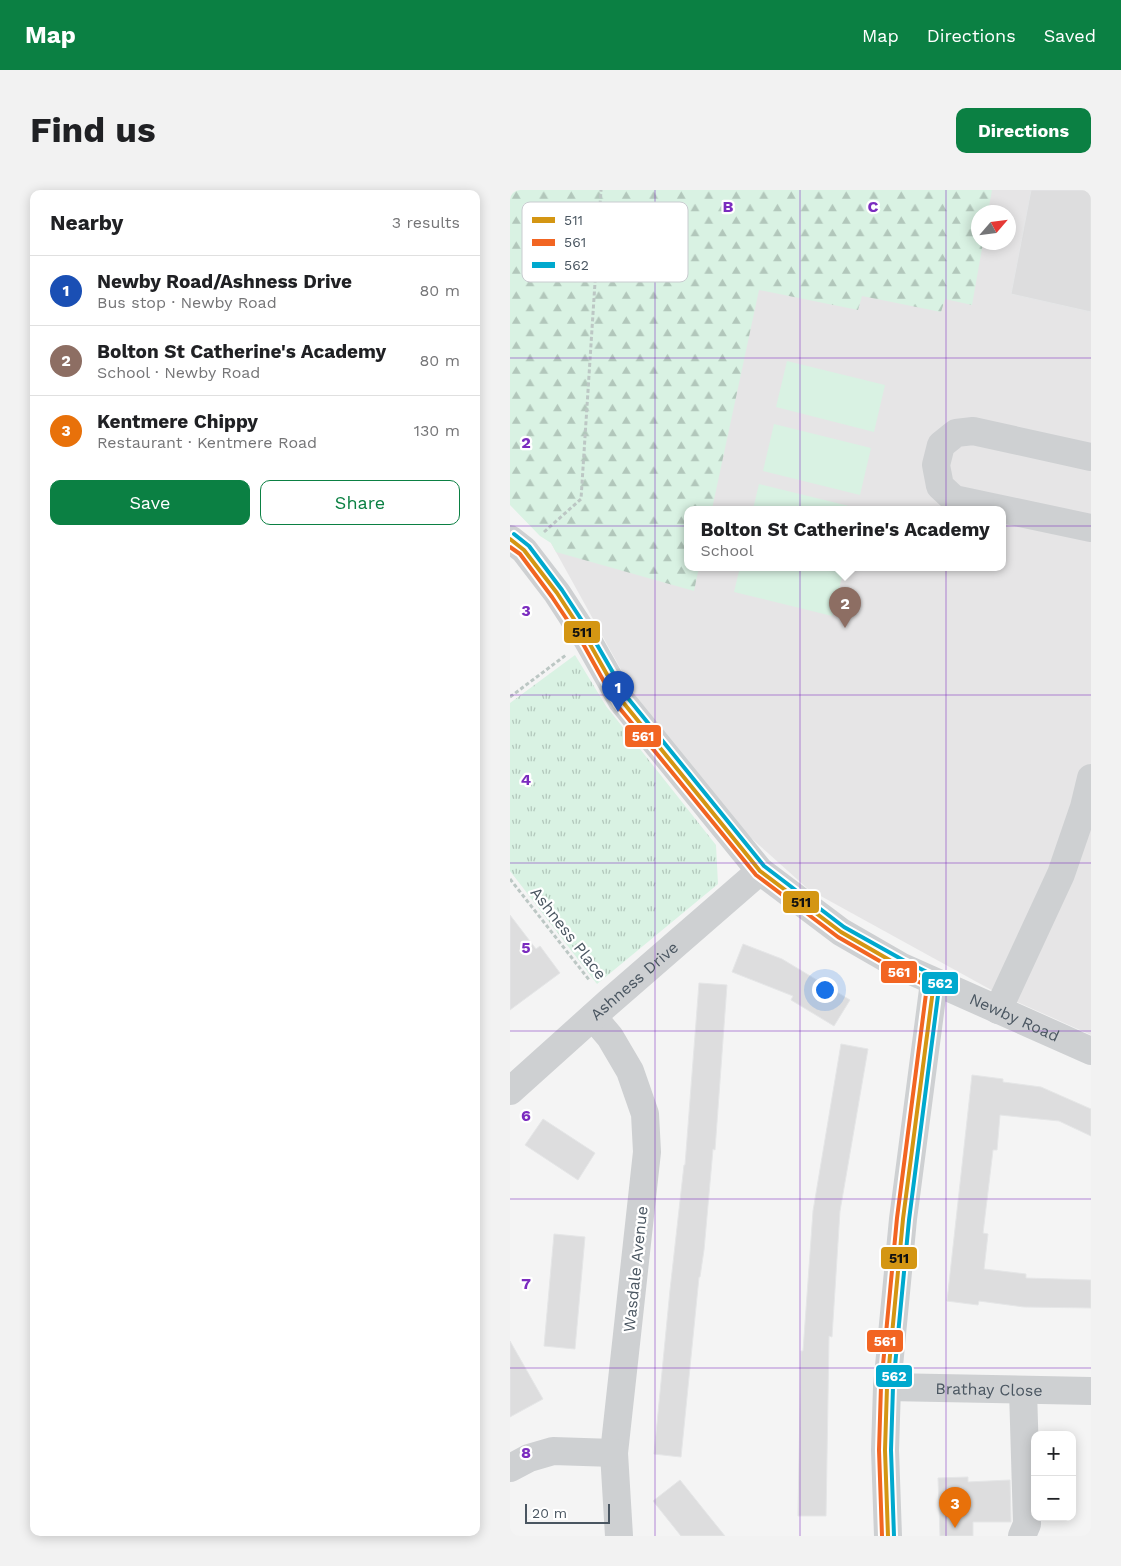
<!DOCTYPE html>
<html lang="en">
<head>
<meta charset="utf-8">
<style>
	body { margin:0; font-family:"Work Sans",sans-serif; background:#f2f2f2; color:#202124 }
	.controls { position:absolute; right:15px; bottom:15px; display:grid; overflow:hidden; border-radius:10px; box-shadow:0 2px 12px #0003 }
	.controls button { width:45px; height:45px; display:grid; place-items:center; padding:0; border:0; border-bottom:1px solid #e0e0e0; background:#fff; color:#202124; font:25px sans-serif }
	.compass { position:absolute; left:461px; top:15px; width:45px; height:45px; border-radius:50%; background:#fff; box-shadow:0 2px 12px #0003; rotate:62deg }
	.scale { position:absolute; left:15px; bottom:12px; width:85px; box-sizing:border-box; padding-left:5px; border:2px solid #4a5661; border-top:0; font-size:14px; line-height:18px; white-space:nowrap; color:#4a5661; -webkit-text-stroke:4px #fff; paint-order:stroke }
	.you { position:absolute; left:314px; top:799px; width:18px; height:18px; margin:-12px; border:4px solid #fff; border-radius:50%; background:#1a73e8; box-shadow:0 0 0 8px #1a73e833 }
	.badge { display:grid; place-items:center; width:32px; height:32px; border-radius:50%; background:#0b8043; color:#fff; font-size:16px; font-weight:700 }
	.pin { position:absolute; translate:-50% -41px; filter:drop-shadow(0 1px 2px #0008) }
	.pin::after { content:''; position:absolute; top:26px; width:18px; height:15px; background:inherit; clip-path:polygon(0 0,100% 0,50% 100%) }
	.popup { position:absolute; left:174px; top:316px; width:322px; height:65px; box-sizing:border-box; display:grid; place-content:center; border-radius:10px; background:#fff; filter:drop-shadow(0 1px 4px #0005); font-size:16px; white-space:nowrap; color:#757577 }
	.popup b { font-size:19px; color:#202124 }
	.popup::after { content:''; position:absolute; left:50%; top:100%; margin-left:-10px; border:10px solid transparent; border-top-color:#fff }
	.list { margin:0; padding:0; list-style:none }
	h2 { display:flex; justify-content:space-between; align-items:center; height:65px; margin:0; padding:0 20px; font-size:21px }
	h2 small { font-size:16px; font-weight:400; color:#757577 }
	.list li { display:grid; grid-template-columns:32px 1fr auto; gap:15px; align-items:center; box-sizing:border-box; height:70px; padding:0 20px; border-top:1px solid #e0e0e0 }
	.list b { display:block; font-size:19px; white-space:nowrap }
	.list p { margin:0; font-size:16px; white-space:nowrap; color:#757577 }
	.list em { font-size:16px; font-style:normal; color:#757577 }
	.actions { display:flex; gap:10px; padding:15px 20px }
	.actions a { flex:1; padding:11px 0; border:1px solid #0b8043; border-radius:10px; text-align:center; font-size:18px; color:#0b8043 }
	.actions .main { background:#0b8043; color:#fff }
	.map { position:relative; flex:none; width:581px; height:1346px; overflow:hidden; border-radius:10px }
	header { display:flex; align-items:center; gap:30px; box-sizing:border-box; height:70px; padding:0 25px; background:#0b8043; color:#fff }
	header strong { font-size:24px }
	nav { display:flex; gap:28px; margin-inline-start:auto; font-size:18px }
	.intro { display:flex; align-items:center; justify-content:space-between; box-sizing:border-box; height:120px; padding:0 30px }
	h1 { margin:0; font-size:35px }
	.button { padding:12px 22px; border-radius:10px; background:#0b8043; color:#fff; font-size:18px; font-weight:700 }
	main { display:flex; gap:30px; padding:0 30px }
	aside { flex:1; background:#fff; border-radius:10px; box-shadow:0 2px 12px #0003 }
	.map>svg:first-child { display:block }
	.education { fill:#e6e5e6; fill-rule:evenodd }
	.grass { fill:url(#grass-tufts) }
	.forest { fill:url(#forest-firs) }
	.park { fill:#d9f2e3 }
	.building { fill:#ddddde; stroke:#e5e6e7 }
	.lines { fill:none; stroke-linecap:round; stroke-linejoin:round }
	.path { stroke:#bcc7c4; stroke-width:3; stroke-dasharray:4 2.5; stroke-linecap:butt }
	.minor { stroke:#ced0d2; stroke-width:28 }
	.bus-1-casing { stroke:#fff; stroke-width:8 }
	.bus-2-casing { stroke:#fff; stroke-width:8 }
	.bus-3-casing { stroke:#fff; stroke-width:8 }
	.bus-1 { stroke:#d49613; stroke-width:4 }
	.bus-2 { stroke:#f26522; stroke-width:4 }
	.bus-3 { stroke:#00a9ce; stroke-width:4 }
	.grid { fill:none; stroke:#7b2cbf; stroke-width:1; stroke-opacity:0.55 }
	.labels { text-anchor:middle; stroke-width:4.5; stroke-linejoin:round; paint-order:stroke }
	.street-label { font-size:16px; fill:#4a5661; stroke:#fff }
	.key { fill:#fff; stroke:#c9ccd0; stroke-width:1 }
	.key-label { font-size:14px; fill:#4a5661 }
	.grid-label { font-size:16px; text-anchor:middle; font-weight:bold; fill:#7b2cbf; stroke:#fff; stroke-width:4.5; stroke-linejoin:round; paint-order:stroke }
	.line-badge { stroke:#fff; stroke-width:2 }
	.badge-label { font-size:14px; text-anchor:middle; font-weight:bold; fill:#fff }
	.pale-badge-label { font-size:14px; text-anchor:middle; font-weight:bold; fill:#111 }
</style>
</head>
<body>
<header>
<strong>Map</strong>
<nav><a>Map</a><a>Directions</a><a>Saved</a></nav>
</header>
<div class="intro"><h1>Find us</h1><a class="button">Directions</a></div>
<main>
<aside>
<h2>Nearby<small>3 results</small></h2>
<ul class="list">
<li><span class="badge" style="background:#1a4fb4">1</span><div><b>Newby Road/Ashness Drive</b><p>Bus stop · Newby Road</p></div><em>80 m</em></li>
<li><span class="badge" style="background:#8d6e63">2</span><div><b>Bolton St Catherine's Academy</b><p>School · Newby Road</p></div><em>80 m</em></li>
<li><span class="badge" style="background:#e8710a">3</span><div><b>Kentmere Chippy</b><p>Restaurant · Kentmere Road</p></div><em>130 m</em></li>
</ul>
<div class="actions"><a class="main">Save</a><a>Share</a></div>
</aside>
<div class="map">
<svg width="581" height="1346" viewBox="0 0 581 1346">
	<defs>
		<pattern id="grass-tufts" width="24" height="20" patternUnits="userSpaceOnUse" patternTransform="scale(1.25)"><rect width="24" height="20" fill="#d9f2e3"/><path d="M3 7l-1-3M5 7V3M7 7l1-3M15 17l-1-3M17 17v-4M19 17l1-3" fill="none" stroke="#b2c7bb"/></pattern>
		<pattern id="forest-firs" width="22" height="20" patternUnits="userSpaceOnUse" patternTransform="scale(1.25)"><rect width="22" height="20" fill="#d9f2e3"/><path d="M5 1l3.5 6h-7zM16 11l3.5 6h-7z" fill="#b2c7bb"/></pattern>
	</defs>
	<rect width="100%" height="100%" fill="#f4f4f4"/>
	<!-- education -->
	<path class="education" d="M104 0H581V845L485 802 298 699 231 639 130 514 41 353ZM468 22H498V52H468ZM178 319H492V377H178Z"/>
	<!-- grass -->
	<path class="grass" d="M65 465 96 516 206 655 208 694 87 794 0 681V513Z"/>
	<!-- forest -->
	<path class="forest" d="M0 0H482L478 22H468V52L473 53 462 115 435 109 431 122 352 106 348 120 249 100 202 319H178V377H189L184 401 46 362 41 353 30 346 0 315Z"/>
	<!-- park -->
	<path class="park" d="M277 171 375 195 364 242 266 217Z
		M264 234 361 258 350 305 253 281Z
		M249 294 347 318V319H243Z
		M230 377H321L334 380 322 426 224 402Z"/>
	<!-- building -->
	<path class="building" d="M521 0H581V122L501 104Z
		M0 725 26 759 30 756 50 783 0 820Z
		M233 754 272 769 340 810 324 836 281 810 283 806 222 782Z
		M189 793 217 795 205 960 203 959 194 1060 190 1087H189L171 1267 144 1264 160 1100 174 975H175Z
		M331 854 358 859 330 1021 322 1147 319 1146 316 1326H288L291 1161H293L303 1021Z
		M462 885 493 889V892L531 897 581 919V946L549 931 490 925 487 960H483L473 1043 478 1044 474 1079 516 1084V1088L581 1090V1118L514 1117 469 1111 468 1115 437 1111Z
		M33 929 85 963 68 990 15 955Z
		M44 1044 75 1047 65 1159 34 1156Z
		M0 1151 33 1209 0 1227Z
		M458 1287V1292L500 1290 501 1332H463V1346H430L428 1288Z
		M170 1290 194 1320 215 1346H171L143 1311Z"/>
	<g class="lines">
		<!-- path -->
		<path class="path" d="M34 342 71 309 91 0
			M0 507 56 465
			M0 689 80 791"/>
		<!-- minor -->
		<g class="minor">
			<path d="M581 267 463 241 446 243 431 255 426 275 430 296 444 309 581 338"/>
			<path id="s1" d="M0 349 14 360 47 403 77 449 112 511 250 681 331 742 390 776 581 861"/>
			<path d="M488 820 551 684 574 617 581 588"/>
			<path d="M83 827 100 847 120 881 135 924 137 962 104 1263 109 1346"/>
			<path id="s2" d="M0 901 98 813 250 681"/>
			<path id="s3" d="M377 1197 581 1201"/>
			<path d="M0 1278 19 1268 43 1261 104 1263"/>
			<path d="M378 1346 375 1260 377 1197 393 1029 424 792"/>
			<path d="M512 1346 517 1334 513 1200"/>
		</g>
		<!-- bus-1 casing -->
		<g class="bus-1-casing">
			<path id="bus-1" d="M0 349 14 360 47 403 77 449 112 511 250 681 331 742 390 776 424 792
				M378 1346 375 1260 377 1197 393 1029 424 792"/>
		</g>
		<!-- bus-2 casing -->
		<g class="bus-2-casing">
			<path id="bus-2" d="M0 357 10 364 42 407 72 452 107 515 246 685 328 747 387 781 417 796 387 1028 371 1196 369 1260 372 1346"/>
		</g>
		<!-- bus-3 casing -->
		<g class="bus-3-casing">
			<path id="bus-3" d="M4 344 19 356 52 400 82 446 117 507 254 676 334 737 393 770 427 787 430 790 399 1030 383 1197 381 1260 384 1346"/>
		</g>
		<!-- bus-1 -->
		<use href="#bus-1" class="bus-1"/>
		<!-- bus-2 -->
		<use href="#bus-2" class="bus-2"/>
		<!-- bus-3 -->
		<use href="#bus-3" class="bus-3"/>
	</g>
	<!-- grid -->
	<path class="grid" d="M145 0V1346M290 0V1346M436 0V1346M0 168H581M0 336H581M0 505H581M0 673H581M0 841H581M0 1009H581M0 1178H581"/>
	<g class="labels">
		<!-- street labels -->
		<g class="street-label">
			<text transform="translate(59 743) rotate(52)" y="6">Ashness Place</text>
			<text dy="6" stroke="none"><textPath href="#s2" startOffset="166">Ashness Drive</textPath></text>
			<text dy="6" stroke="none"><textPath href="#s1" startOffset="712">Newby Road</textPath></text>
			<text transform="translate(125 1079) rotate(-84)" y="6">Wasdale Avenue</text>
			<text dy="6" stroke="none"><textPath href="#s3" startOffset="102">Brathay Close</textPath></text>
		</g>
	</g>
	<!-- legend -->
	<rect x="12" y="12" width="166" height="80" rx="8" class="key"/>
	<rect x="22" y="27" width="23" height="6" fill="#d49613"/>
	<rect x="22" y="49" width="23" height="7" fill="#f26522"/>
	<rect x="22" y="72" width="23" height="6" fill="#00a9ce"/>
	<g class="key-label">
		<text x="54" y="35">511</text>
		<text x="54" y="57">561</text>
		<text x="54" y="80">562</text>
	</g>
	<g class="grid-label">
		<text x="218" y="22">B</text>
		<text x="363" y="22">C</text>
		<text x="16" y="258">2</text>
		<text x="16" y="426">3</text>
		<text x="16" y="595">4</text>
		<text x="16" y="763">5</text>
		<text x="16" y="931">6</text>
		<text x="16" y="1099">7</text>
		<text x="16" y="1268">8</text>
	</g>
	<g class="line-badge">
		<rect x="53" y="430" width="38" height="24" rx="5" fill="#d49613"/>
		<rect x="114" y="534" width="38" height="24" rx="5" fill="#f26522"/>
		<rect x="272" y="700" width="38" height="24" rx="5" fill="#d49613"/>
		<rect x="370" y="770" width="38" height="24" rx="5" fill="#f26522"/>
		<rect x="411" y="781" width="38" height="24" rx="5" fill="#00a9ce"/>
		<rect x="370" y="1056" width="38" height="24" rx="5" fill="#d49613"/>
		<rect x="356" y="1139" width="38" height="24" rx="5" fill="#f26522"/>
		<rect x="365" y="1174" width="38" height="24" rx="5" fill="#00a9ce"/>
	</g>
	<g class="badge-label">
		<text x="133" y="551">561</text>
		<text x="389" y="787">561</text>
		<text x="430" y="798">562</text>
		<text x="375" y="1156">561</text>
		<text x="384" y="1191">562</text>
	</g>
	<g class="pale-badge-label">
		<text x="72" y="447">511</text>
		<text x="291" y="717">511</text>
		<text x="389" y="1073">511</text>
	</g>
</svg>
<div class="controls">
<button>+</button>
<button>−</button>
</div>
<svg class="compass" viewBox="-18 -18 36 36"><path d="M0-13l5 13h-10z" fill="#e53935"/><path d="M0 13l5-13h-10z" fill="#757577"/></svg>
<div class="scale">20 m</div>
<div class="you"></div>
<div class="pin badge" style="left:108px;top:522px;background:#1a4fb4">1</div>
<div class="pin badge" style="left:335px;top:438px;background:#8d6e63">2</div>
<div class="popup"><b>Bolton St Catherine's Academy</b>School</div>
<div class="pin badge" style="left:445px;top:1338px;background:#e8710a">3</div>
</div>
</main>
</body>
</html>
